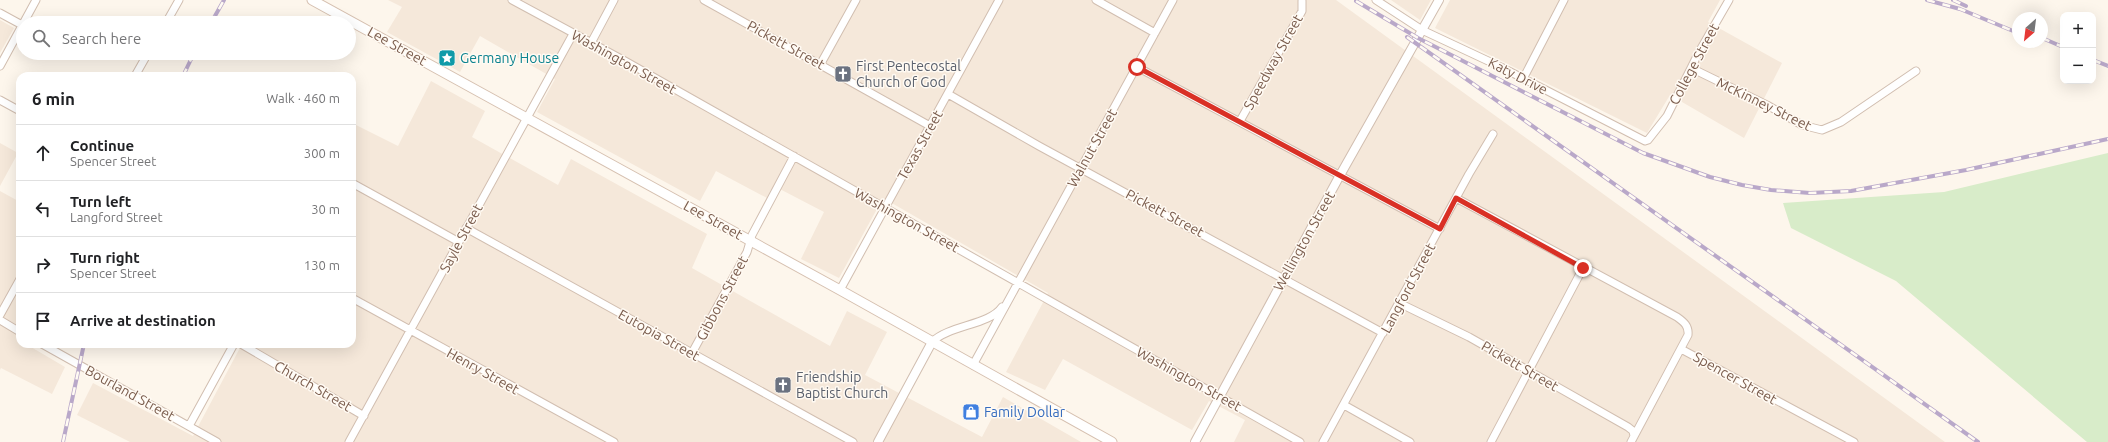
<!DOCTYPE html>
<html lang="en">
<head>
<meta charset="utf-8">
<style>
	body { margin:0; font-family:Ubuntu,sans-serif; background:#f2f2f2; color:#202124 }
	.controls { position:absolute; right:12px; top:12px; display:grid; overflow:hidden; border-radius:8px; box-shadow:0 4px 16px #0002 }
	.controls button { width:36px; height:36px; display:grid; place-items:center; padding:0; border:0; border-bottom:1px solid #e0e0e0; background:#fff; color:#202124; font:20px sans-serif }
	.compass { position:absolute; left:2012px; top:12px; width:36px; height:36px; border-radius:50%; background:#fff; box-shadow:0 4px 16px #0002; rotate:208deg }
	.stop { position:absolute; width:12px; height:12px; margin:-9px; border:3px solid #d93025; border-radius:50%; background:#fff }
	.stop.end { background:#d93025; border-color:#fff; box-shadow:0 1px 4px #0008 }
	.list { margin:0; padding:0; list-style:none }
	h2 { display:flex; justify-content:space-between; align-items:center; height:52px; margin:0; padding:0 16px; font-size:17px }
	h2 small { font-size:13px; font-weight:400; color:#757577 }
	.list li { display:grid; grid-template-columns:26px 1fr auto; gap:12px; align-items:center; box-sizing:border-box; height:56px; padding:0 16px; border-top:1px solid #e0e0e0 }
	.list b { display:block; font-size:15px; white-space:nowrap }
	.list p { margin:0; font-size:13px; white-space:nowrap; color:#757577 }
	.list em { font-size:13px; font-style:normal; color:#757577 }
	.icon { flex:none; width:22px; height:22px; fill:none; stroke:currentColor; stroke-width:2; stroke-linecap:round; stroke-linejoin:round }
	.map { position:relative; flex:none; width:2108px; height:442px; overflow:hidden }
	.search { position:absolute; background:#fff; box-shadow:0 4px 16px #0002; left:16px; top:16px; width:340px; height:44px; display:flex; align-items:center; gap:10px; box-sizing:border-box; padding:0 14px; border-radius:22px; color:#757577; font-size:15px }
	.panel { position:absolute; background:#fff; box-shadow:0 4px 16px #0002; left:16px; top:72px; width:340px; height:276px; border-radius:12px }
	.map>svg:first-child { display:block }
	.residential { fill:#f5e8da }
	.green { fill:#d8ecc9 }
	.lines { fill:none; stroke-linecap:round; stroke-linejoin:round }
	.minor-casing { stroke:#d1beb0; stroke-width:9 }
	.tertiary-casing { stroke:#d1beb0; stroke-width:10 }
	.secondary-casing { stroke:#d6c0b0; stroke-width:11 }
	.minor { stroke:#fff; stroke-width:7 }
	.tertiary { stroke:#fff; stroke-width:8 }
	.secondary { stroke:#fff; stroke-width:9 }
	.rail-casing { stroke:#b9a8c9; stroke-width:4 }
	.rail { stroke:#fffaf3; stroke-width:2.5; stroke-dasharray:8; stroke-linecap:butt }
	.route { stroke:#d93025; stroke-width:5 }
	.labels { text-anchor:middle; stroke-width:3; stroke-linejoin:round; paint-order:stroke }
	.street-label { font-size:14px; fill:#7a5c4d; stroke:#fffaf3 }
	.culture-label { font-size:14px; fill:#0d838f; stroke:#fffaf3; text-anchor:start }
	.worship-label { font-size:14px; fill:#5b616d; stroke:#fffaf3; text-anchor:start }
	.shop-label { font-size:14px; fill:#366cbe; stroke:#fffaf3; text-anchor:start }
</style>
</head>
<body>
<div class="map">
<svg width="2108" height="442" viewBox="0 0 2108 442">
	<rect width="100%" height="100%" fill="#fdf6ec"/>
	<!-- residential -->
	<path class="residential" d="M388 0H1336L1945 442H1234L1245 420 1209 401 1192 430 1063 359 1045 390 1006 372 1048 293 883 198 839 278 801 259 824 212 774 186 767 198 716 171 700 201 537 112 555 79 480 36 460 72 387 32 402 7Z
		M1391 0H1431L1420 20Z
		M1450 0H1720L1708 22 1782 63 1744 138 1670 95 1647 133 1435 28Z
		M0 20 14 28 0 53Z
		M431 81 485 111 472 137 558 185 571 159 707 234 692 268 830 346 847 311 887 332 865 375 982 437 1003 397 1081 442H130L77 415 93 383 193 436 242 344H352V123L398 146Z
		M0 143 18 153 0 186Z
		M0 191 20 202V344H33L31 347 65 367 52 394 1 368 0 370Z"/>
	<!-- green -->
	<path class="green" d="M2108 153V442H2087L1896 281 1791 228 1783 203 1944 192Z"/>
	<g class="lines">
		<!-- minor casing -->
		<g class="minor-casing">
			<path id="minor" d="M512 0 625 61 1300 442
				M704 0 930 126
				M1096 0 1155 33
				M1376 0 1422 30 1501 67 1645 141 1648 140 1667 116 1699 52 1729 0
				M0 13 22 25
				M166 23 179 0
				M591 43 614 0
				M820 65 856 0
				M0 66 36 0
				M1137 67 1440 229
				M1691 68 1767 105 1802 125 1822 130 1841 122 1916 71
				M135 76 148 53
				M1523 79 1564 0
				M948 94 1039 146 1383 333
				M0 100 20 111
				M1240 121 1302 11V1
				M352 183 459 242
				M1456 198 1677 317C1684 322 1689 326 1688 335L1631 442
				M466 228 853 442
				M840 290 999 0
				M352 298 614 442
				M1399 303 1469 337 1628 427 1633 431 1634 436
				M0 315 20 279
				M0 320 20 332
				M932 342C949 325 990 325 1002 307
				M42 344 217 442
				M241 344 364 416
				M1681 349 1854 442
				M692 353 747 252 752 235 794 156
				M973 365 1173 0
				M1344 405 1410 442
				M189 426 234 344
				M349 442 573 34
				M1323 442 1469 174 1493 134
				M1491 442 1583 268"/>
		</g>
		<!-- tertiary casing -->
		<g class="tertiary-casing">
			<path id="tertiary" d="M878 442 932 342
				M1195 442 1339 177 1439 0"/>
		</g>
		<!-- secondary casing -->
		<g class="secondary-casing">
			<path id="secondary" d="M312 0 840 290 1112 442"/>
		</g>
		<!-- minor -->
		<use href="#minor" class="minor"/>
		<!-- tertiary -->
		<use href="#tertiary" class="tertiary"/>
		<!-- secondary -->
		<use href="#secondary" class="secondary"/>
		<!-- rail casing -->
		<g class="rail-casing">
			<path id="rail" d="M1927 0 1960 9 2018 33
				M1953 0 1966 6
				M1356 1 1418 38 1643 153 1710 177 1742 185 1771 190 1810 193 1851 191 1966 170 2108 139
				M211 23 224 0
				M1407 37 1978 442
				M2042 38 2063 47
				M2093 60 2108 66
				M183 76 194 53
				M63 442 84 344"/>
		</g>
		<!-- rail -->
		<use href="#rail" class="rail"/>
	</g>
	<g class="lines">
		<!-- route -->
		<path class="route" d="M1137 67 1440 229 1456 198 1583 268"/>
	</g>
	<!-- icons -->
	<defs>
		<g id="sight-square" transform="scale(0.9)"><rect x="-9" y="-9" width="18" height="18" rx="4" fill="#0f9aa8" stroke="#fffaf3"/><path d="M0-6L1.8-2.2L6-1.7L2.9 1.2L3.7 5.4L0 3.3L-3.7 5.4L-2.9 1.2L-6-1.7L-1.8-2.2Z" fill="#fff"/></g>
		<g id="church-square" transform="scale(0.9)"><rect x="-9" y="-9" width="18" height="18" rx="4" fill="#6b7280" stroke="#fffaf3"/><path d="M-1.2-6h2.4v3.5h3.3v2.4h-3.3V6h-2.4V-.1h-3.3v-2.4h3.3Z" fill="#fff"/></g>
		<g id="shop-square" transform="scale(0.9)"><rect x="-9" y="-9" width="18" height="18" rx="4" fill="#3f7fe0" stroke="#fffaf3"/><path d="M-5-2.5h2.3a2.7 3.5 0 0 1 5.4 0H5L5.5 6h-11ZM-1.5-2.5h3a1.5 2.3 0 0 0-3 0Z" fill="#fff"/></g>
	</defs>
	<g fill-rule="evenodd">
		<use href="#sight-square" x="447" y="58"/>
		<use href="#church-square" x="843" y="74"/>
		<use href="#church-square" x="783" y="385"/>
		<use href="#shop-square" x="971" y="412"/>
	</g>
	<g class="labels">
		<!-- street labels -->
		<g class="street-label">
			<text transform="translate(786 45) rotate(29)" y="5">Pickett Street</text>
			<text transform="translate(397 46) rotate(29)" y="5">Lee Street</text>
			<text transform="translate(624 62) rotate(29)" y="5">Washington Street</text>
			<text transform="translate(1273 62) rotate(-61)" y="5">Speedway Street</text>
			<text transform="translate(1694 64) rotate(-62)" y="5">College Street</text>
			<text transform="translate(1518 76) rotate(27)" y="5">Katy Drive</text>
			<text transform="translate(1764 104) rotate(26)" y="5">McKinney Street</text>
			<text transform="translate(920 145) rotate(-61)" y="5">Texas Street</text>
			<text transform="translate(1092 148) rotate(-61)" y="5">Walnut Street</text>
			<text transform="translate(1165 213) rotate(28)" y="5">Pickett Street</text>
			<text transform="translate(713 220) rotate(29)" y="5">Lee Street</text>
			<text transform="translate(907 220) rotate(29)" y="5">Washington Street</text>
			<text transform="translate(461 238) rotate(-62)" y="5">Sayle Street</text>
			<text transform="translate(1304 241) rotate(-61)" y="5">Wellington Street</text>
			<text transform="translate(1408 288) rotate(-62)" y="5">Langford Street</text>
			<text transform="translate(722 298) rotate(-62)" y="5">Gibbons Street</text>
			<text transform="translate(659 335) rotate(29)" y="5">Eutopia Street</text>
			<text transform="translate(1520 366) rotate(30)" y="5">Pickett Street</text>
			<text transform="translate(483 371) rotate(29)" y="5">Henry Street</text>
			<text transform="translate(1735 378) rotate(29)" y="5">Spencer Street</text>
			<text transform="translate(1189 379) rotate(29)" y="5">Washington Street</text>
			<text transform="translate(313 386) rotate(30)" y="5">Church Street</text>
			<text transform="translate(130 393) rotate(29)" y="5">Bourland Street</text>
		</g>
		<!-- culture labels -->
		<g class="culture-label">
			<text x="460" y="63">Germany House</text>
		</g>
		<!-- worship labels -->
		<g class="worship-label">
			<text x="856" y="71">First Pentecostal<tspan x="856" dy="16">Church of God</tspan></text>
			<text x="796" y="382">Friendship<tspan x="796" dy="16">Baptist Church</tspan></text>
		</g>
		<!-- shop labels -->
		<g class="shop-label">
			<text x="984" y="417">Family Dollar</text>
		</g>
	</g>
</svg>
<div class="controls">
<button>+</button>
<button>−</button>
</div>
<svg class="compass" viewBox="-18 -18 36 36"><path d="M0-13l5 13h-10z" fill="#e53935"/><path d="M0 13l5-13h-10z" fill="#757577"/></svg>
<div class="stop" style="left:1137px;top:67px"></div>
<div class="stop end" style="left:1583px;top:268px"></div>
<div class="search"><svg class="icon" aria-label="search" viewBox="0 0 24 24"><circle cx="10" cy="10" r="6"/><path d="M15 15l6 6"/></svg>Search here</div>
<section class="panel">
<h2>6 min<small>Walk · 460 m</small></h2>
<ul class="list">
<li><svg class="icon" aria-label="ahead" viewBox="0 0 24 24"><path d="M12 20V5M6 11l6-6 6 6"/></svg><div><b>Continue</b><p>Spencer Street</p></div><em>300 m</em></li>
<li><svg class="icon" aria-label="left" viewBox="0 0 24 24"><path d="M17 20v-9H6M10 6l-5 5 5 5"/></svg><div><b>Turn left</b><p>Langford Street</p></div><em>30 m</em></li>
<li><svg class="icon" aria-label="right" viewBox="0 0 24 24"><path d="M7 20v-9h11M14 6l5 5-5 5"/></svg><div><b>Turn right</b><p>Spencer Street</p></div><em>130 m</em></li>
<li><svg class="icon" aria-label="arrive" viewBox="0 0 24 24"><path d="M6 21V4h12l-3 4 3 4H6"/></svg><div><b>Arrive at destination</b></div></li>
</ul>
</section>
</div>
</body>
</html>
